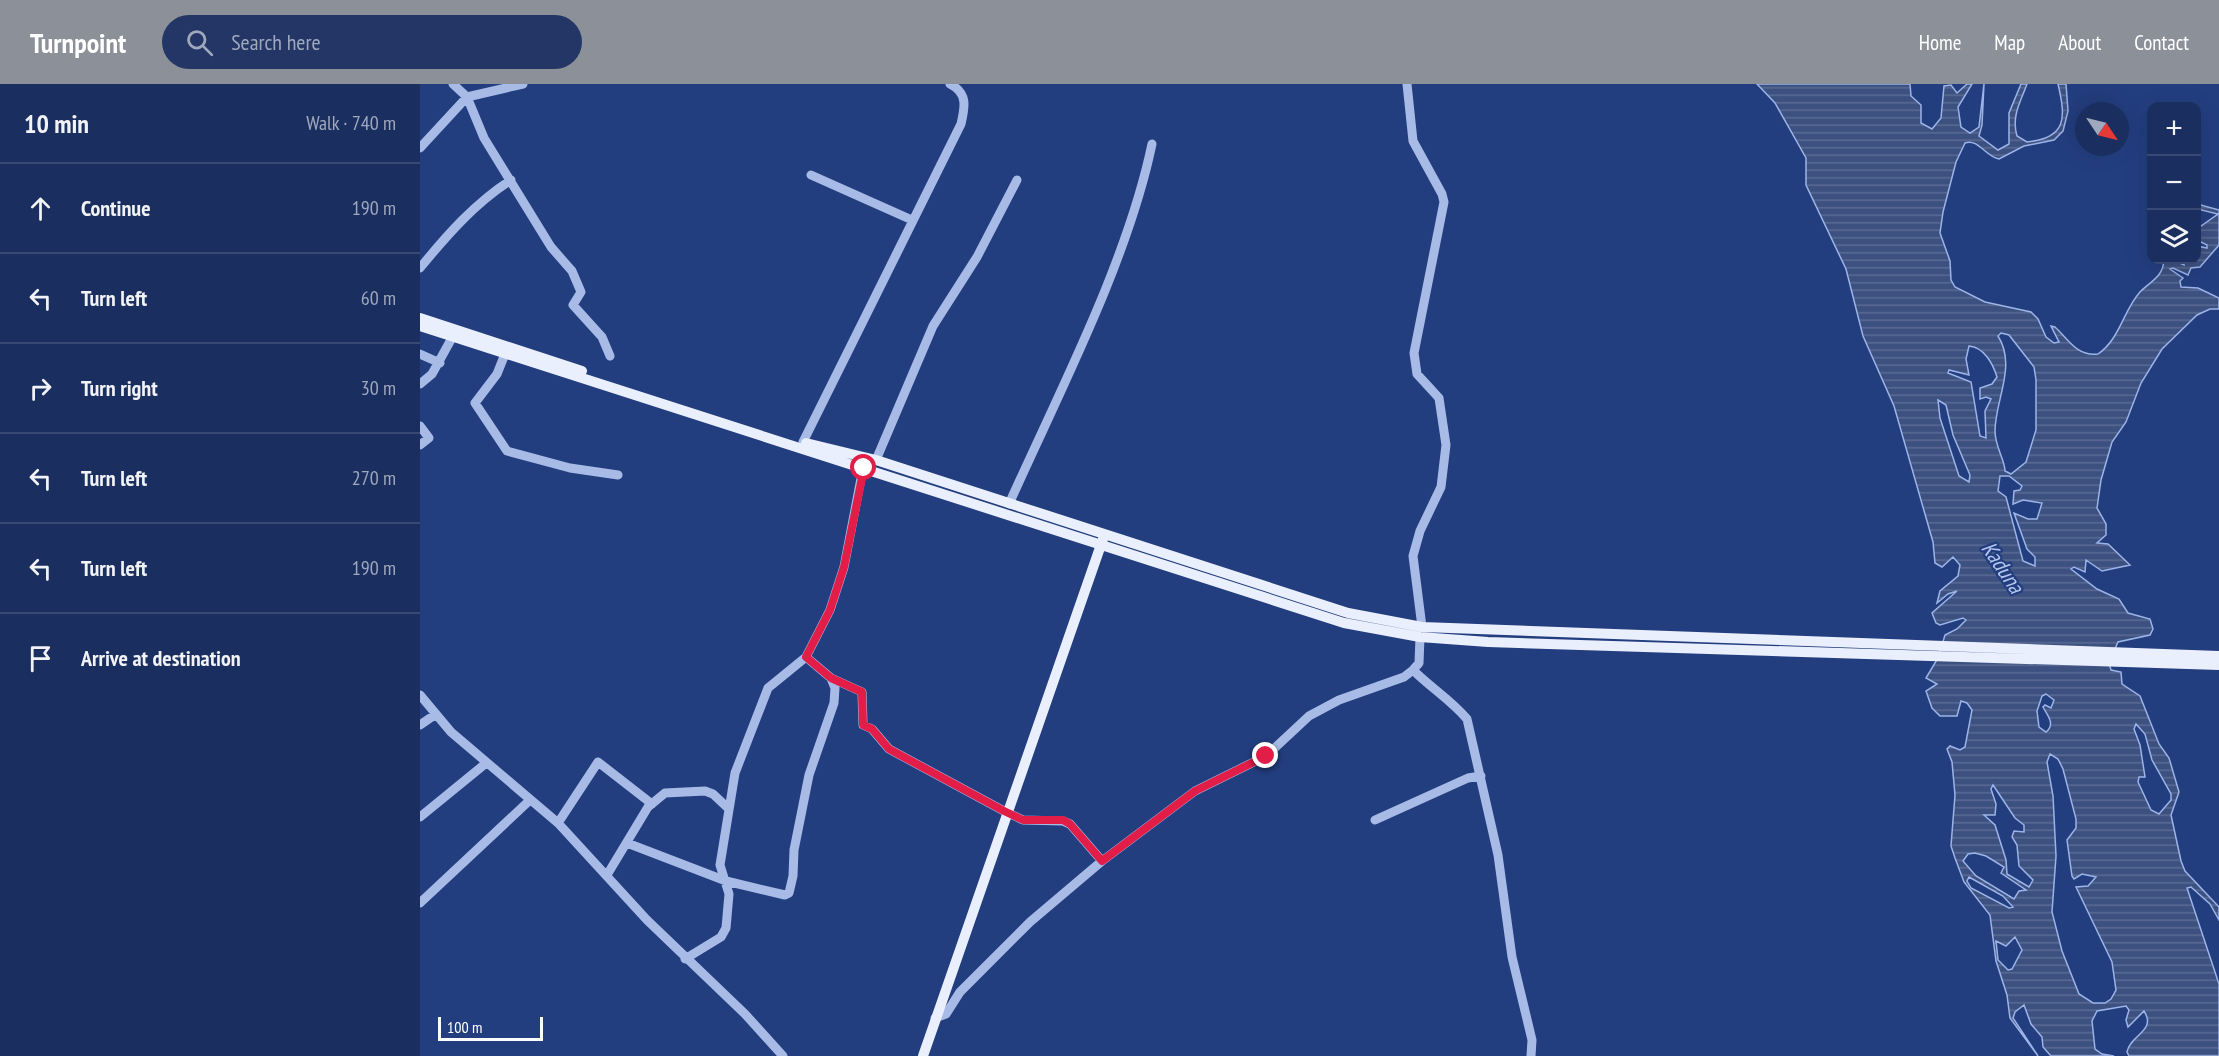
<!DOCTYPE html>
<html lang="en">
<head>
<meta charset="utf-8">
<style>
	body { margin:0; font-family:"PT Sans Narrow",sans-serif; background:#233665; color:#f1f3f6 }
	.controls { position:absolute; right:18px; top:18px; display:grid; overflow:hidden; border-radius:12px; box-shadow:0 6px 24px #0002 }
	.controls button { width:54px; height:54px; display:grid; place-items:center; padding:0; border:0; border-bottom:2px solid #384a74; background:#1a2e5f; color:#f1f3f6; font:30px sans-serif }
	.compass { position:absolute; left:1655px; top:18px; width:54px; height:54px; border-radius:50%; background:#1a2e5f; box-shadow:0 6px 24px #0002; rotate:125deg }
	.scale { position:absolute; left:18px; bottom:15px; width:105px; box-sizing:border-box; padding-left:6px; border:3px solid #fff; border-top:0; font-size:16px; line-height:21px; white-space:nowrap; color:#fff; -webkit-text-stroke:4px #233e7f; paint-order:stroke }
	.stop { position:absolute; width:18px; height:18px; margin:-14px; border:4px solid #e11d48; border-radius:50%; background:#fff }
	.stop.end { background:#e11d48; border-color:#fff; box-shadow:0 2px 6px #0008 }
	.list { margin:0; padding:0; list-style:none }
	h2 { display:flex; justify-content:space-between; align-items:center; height:78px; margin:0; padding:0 24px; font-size:26px }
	h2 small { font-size:20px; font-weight:400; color:#9fa8bd }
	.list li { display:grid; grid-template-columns:39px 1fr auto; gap:18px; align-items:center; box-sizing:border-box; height:90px; padding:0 24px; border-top:2px solid #384a74 }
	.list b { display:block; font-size:22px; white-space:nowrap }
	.list em { font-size:20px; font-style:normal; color:#9fa8bd }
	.icon { flex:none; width:33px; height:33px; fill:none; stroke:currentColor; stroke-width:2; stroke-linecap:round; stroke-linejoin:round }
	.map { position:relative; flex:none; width:1799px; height:972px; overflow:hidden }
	header { display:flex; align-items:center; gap:36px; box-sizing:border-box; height:84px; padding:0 30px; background:#8c9099; color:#fff }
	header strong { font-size:28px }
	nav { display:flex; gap:33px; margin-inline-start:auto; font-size:21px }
	.search { width:420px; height:54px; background:#233665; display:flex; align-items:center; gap:15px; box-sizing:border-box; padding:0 21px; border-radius:33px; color:#9fa8bd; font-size:22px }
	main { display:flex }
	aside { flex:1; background:#1a2e5f }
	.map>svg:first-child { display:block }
	.water { fill:url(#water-rules); stroke:#9cb4e8; stroke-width:1.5; fill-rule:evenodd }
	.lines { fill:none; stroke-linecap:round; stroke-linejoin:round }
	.minor { stroke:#a8bbe7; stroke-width:9 }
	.major { stroke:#eaeffd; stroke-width:10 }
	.route { stroke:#e11d48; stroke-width:8 }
	.labels { text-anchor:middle; stroke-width:4.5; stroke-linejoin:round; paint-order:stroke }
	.water-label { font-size:22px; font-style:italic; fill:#b4c6ee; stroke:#233e7f }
</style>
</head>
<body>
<header>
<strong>Turnpoint</strong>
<div class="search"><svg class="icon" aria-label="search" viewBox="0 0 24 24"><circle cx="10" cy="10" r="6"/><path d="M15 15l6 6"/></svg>Search here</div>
<nav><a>Home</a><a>Map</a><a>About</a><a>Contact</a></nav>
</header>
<main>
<aside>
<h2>10 min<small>Walk · 740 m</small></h2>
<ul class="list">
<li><svg class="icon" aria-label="ahead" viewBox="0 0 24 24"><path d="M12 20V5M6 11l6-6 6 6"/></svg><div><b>Continue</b></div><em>190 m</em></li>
<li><svg class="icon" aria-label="left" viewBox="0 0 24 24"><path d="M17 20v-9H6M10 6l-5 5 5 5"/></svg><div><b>Turn left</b></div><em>60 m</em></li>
<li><svg class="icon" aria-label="right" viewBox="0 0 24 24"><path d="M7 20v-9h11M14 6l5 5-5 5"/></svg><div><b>Turn right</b></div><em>30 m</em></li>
<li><svg class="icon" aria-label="left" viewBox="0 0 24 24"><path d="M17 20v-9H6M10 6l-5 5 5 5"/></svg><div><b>Turn left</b></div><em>270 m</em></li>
<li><svg class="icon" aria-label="left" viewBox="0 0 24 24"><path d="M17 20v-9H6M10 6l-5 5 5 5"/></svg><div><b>Turn left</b></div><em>190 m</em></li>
<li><svg class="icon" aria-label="arrive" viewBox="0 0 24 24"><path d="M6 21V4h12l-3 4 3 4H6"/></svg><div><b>Arrive at destination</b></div></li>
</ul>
</aside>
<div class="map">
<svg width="1799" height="972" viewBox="0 0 1799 972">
	<defs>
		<pattern id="water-rules" width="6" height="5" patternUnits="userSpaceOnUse" patternTransform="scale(1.5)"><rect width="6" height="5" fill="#3d5181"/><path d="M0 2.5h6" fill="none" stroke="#5a6b94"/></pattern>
	</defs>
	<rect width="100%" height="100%" fill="#233e7f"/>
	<!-- water -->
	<path class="water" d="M1337 0H1490L1491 12 1501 21V39L1512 45 1521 34 1524 2 1531 1 1537 9 1547 0H1552L1538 23 1541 43 1550 49 1559 43 1564 0 1562 41 1559 52 1578 66 1589 60V29L1601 0H1607C1601 17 1591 32 1597 52L1607 58C1647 54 1646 34 1638 0H1646L1648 27 1643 47 1634 56 1604 62 1579 75C1566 73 1558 54 1545 59L1536 78 1523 128 1520 149 1530 177 1531 196 1535 203 1565 218 1611 228 1618 235 1626 253 1634 259 1639 258 1631 242 1635 243C1648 255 1657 273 1678 270 1700 255 1703 227 1720 208 1731 197 1743 193 1744 176H1753L1764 181 1763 176H1776L1777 162 1787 164V161L1777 156V145L1798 130 1777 125V120L1799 126V161L1780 183 1771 184 1768 191 1753 184 1750 185 1763 194 1760 197 1761 203 1778 204 1799 214V225H1790L1777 231 1742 265 1721 299 1706 338 1692 358 1681 396 1677 424 1686 440V451L1677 459 1688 460 1710 481 1682 487 1666 476 1665 488 1654 483 1651 485 1677 505 1699 515 1708 529 1730 535 1733 545 1730 551 1698 558 1689 579 1691 586 1701 588 1702 600 1720 612 1739 660 1749 674 1759 708 1751 731 1761 777 1765 787 1799 823V836L1790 820 1771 803 1767 804 1799 900V972H1709L1707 968C1710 951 1737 947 1724 927L1708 943 1706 936 1709 926 1706 922 1677 927 1672 937 1675 965 1682 970 1694 972H1631L1623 963 1622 953 1611 940 1604 921 1595 928 1593 934 1618 972 1590 934 1587 911 1576 877 1570 831 1544 798 1535 774 1531 762 1535 711 1532 678 1527 665 1530 662 1540 666 1545 663 1552 626 1547 619 1541 617 1537 632H1520L1512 624 1506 607 1517 600 1506 594 1518 574 1525 551 1537 545 1546 536 1543 534 1520 541 1516 539 1512 529 1537 507 1528 510 1517 519 1520 507 1538 492 1540 481 1533 473 1522 483 1515 479 1513 458 1474 322 1443 252 1426 185 1386 101V74L1355 19ZM1581 249 1589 251 1614 283 1616 296V346L1606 378 1591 390 1585 387C1585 376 1575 363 1575 347 1575 316 1597 282 1578 252ZM1549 262C1564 263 1573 280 1577 293L1572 300 1560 304V315L1566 313 1571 315 1565 327 1566 354 1560 352 1551 298 1528 289 1529 286 1549 291 1546 275ZM1518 316 1526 321 1533 351 1550 391 1549 398 1539 392 1520 334ZM1580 392H1589L1602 402 1600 406 1594 407 1593 420 1603 416 1622 419 1617 435H1608L1594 429 1607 465 1615 473V482L1603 477 1586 413 1578 407ZM1626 610 1634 616 1631 624 1625 621 1623 623C1627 631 1636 640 1626 648L1619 643 1617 627 1622 612ZM1716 640 1725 650 1732 676 1751 710V716L1739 730 1731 726 1718 698 1719 693H1725L1720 661 1714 645ZM1630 670 1638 675 1643 685 1656 735V744L1647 756 1652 792 1654 795 1662 790 1676 793 1668 802 1656 803 1692 878 1696 906 1691 915 1685 919H1673L1659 910 1642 867 1632 828 1636 772 1633 712 1627 678ZM1573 701 1595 734 1604 741V748L1594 747 1592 753 1597 761 1599 782 1613 796 1609 803 1587 790 1586 776 1575 741 1564 731H1575L1576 720 1571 705ZM1555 769 1566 772 1584 783 1581 789 1606 806 1599 807 1594 815 1556 792 1543 777 1548 770ZM1549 793 1583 812 1593 823 1589 824 1551 804 1547 797ZM1595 853 1602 866 1592 885 1588 886 1578 876 1576 857 1586 862Z"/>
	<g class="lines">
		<!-- minor -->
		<path class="minor" d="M33 0 47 13 64 54 131 163 152 187 161 208 153 221 182 253 190 272
			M987 0 993 57 1022 110 1024 118 994 269 997 290 1019 314 1026 361 1021 403 1000 447 993 472 1002 543
			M0 64 47 13 103 0
			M391 91 492 136
			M0 184C27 151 55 119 91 96
			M0 270 20 279
			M85 270 77 290 55 319 87 367 150 384 198 391
			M0 300 12 290 33 252
			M0 342 9 354 0 361
			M383 358 541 40C545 23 548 9 530 0
			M456 376 513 242 557 173 597 96
			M589 420C639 308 707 179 732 60
			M993 586C1011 604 1031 616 1047 635L1078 771 1092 873 1112 956 1111 972
			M411 594 442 608 443 641 452 645 469 665 584 727 603 736 643 737 650 740 682 777
			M0 611 31 648 138 739 227 836 325 930 363 972
			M0 641 16 630
			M0 733 65 680
			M955 736 1048 694 1061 692
			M138 739 178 678 232 720
			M207 759 306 797 365 811 369 809 373 792 374 766 389 691 414 619 415 604 411 594 386 573
			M187 791 228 723 245 709 285 707 293 710 309 725
			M0 819 110 716
			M265 875 301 853 306 844 309 810 300 781 315 689 348 604 386 573 410 526 424 483 443 384
			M515 934 526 930 540 908 610 838 682 777 775 707 846 672 889 632 919 616 984 593 993 586 999 579 1000 553"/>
		<!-- major -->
		<path class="major" d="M0 234 162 287
			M0 242 924 539 1000 553 1068 558 1799 581
			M386 359 456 376 928 529 1002 543 1799 572
			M503 972 683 455"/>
	</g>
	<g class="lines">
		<!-- route -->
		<path class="route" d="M444 384 424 483 410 526 386 573 411 594 442 608 443 641 452 645 469 665 584 727 603 736H643L650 740 682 777 775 707 846 672"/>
	</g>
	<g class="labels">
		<!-- water labels -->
		<g class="water-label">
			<text transform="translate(1583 483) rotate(56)" y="8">Kaduna</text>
		</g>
	</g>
</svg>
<div class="controls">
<button>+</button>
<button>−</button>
<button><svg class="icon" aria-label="layers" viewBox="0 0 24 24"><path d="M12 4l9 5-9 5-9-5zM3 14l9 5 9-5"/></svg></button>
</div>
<svg class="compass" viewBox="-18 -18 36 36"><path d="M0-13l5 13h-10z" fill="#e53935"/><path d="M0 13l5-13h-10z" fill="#9fa8bd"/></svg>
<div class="scale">100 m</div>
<div class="stop" style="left:444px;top:384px"></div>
<div class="stop end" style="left:846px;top:672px"></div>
</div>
</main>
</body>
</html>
